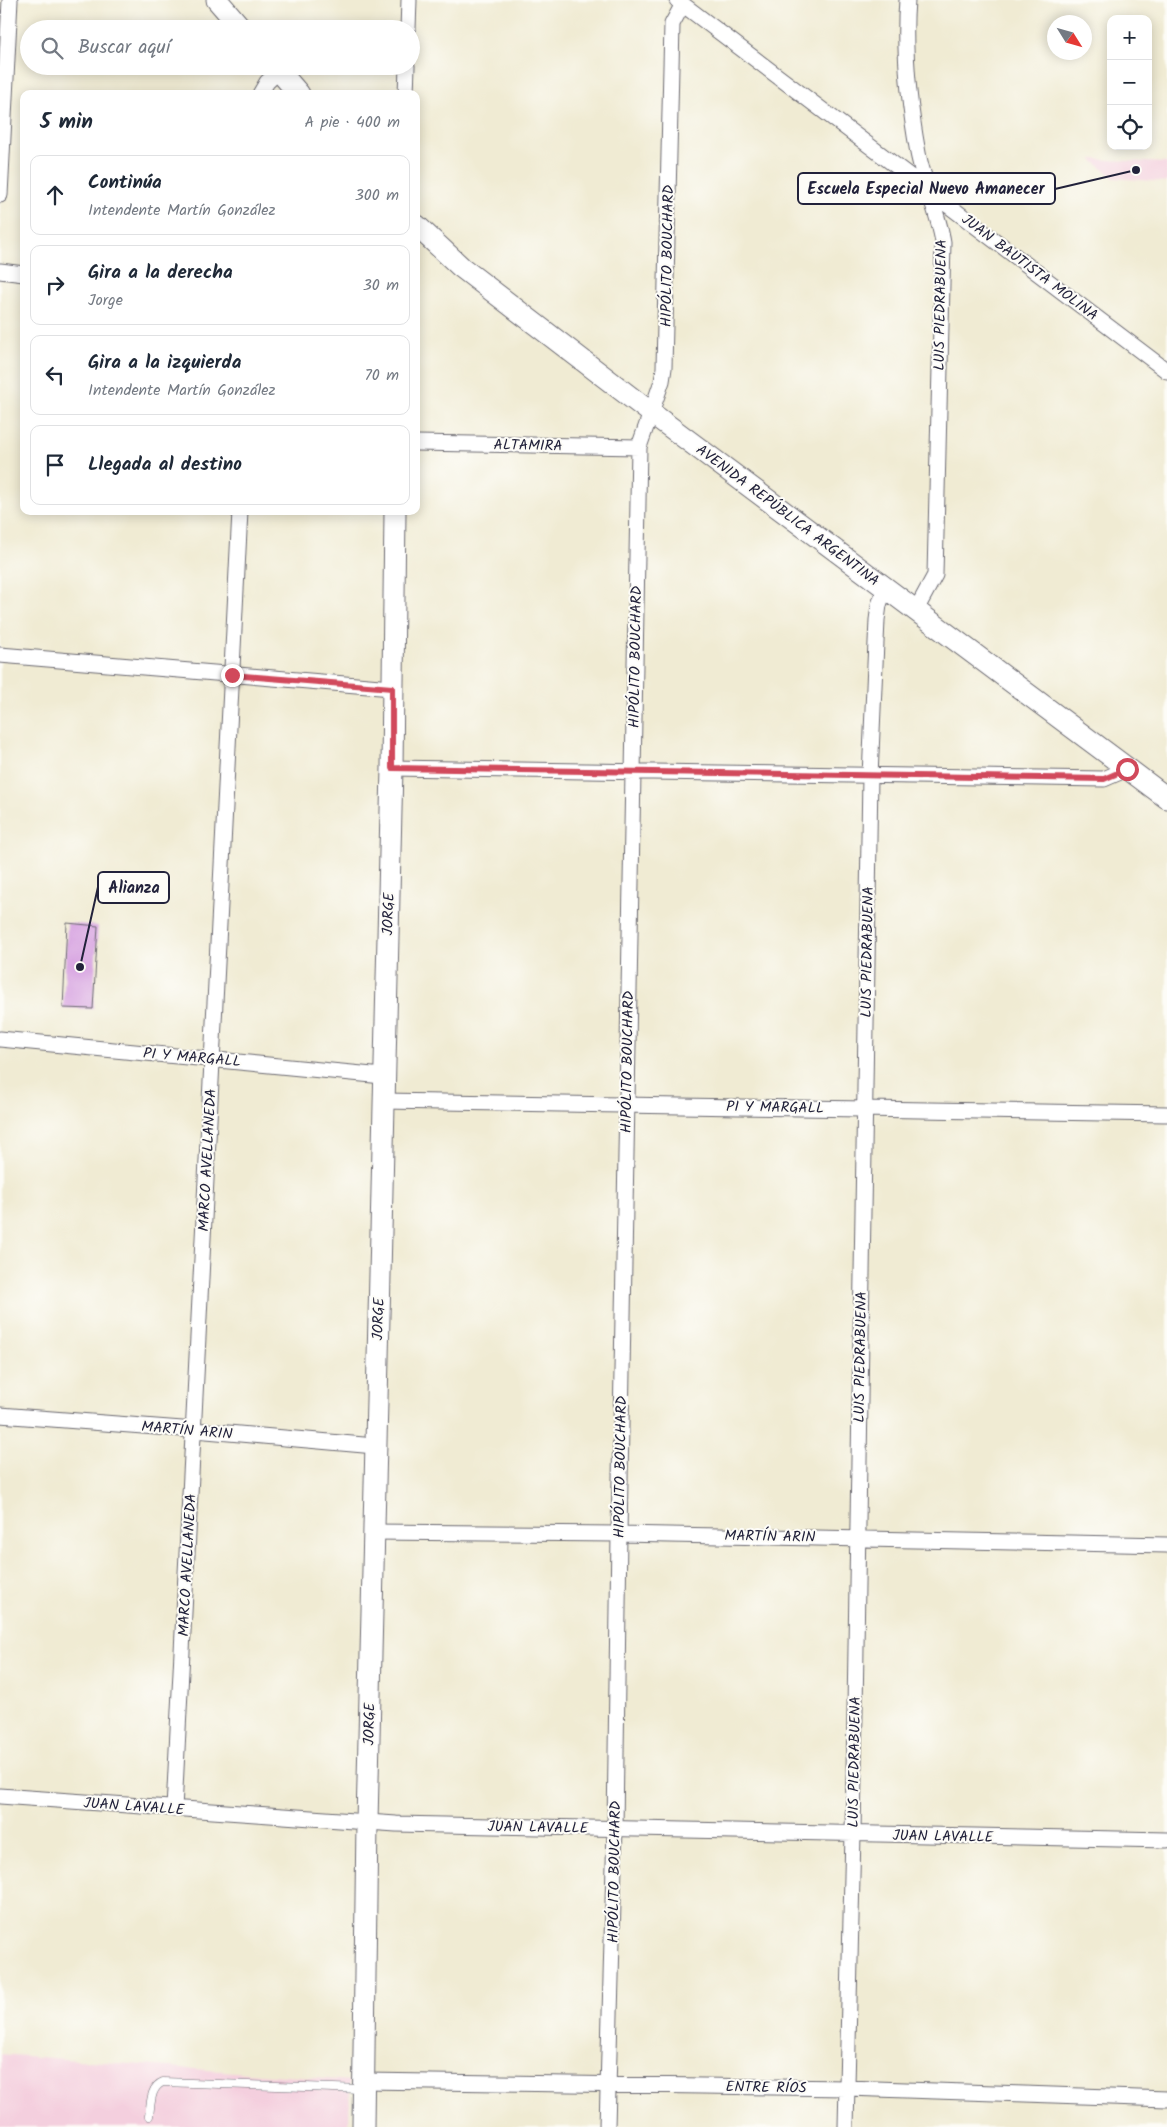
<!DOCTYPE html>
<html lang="es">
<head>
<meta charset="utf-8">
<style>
	body { margin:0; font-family:Kalam,sans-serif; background:#f2f2f3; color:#1f2937 }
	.controls { position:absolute; right:15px; top:15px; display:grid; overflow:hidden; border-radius:10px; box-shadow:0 2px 12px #0003 }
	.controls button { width:45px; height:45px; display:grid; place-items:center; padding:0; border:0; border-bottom:1px solid #e0e1e3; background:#fff; color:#1f2937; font:25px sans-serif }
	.compass { position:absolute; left:1047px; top:15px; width:45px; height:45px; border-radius:50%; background:#fff; box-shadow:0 2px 12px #0003; rotate:127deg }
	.stop { position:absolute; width:15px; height:15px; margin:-11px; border:4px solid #d1495b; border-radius:50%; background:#fff }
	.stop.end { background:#d1495b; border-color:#fff; box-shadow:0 1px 5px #0008 }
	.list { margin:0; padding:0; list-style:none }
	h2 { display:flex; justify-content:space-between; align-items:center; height:65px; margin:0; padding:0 20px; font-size:21px }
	h2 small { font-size:16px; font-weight:400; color:#747a83 }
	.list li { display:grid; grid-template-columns:32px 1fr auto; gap:15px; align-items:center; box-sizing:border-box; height:80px; margin:0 10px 10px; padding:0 10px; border:1px solid #e0e1e3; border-radius:10px }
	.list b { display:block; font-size:19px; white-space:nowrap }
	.list p { margin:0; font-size:16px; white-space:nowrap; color:#747a83 }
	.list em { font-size:16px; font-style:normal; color:#747a83 }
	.icon { flex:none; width:28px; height:28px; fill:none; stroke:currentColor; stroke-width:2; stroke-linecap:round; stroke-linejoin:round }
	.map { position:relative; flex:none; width:1167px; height:2127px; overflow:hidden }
	.search { position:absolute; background:#fff; box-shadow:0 2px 12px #0003; left:20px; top:20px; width:400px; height:55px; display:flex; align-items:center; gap:12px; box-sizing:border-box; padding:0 18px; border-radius:28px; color:#747a83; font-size:19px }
	.panel { position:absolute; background:#fff; box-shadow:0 2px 12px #0003; left:20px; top:90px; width:400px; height:425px; border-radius:10px }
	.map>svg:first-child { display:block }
	.built { fill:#f4cfde }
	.building { fill:#d59fe0 }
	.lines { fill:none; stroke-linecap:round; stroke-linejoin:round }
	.lane-casing { stroke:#6a6870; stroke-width:9 }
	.street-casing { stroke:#6a6870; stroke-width:17 }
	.secondary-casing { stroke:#6a6870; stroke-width:23 }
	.lane { stroke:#fff; stroke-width:8 }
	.street { stroke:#fff; stroke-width:15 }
	.secondary { stroke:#fff; stroke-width:21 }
	.route { stroke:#d1495b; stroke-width:6 }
	.labels { text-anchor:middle; stroke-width:4; stroke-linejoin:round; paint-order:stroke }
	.street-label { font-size:15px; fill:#22223b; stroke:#fdfcf7 }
	.leader { fill:none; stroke:#22223b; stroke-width:2 }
	.callout-dot { fill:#22223b; stroke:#fdfcf7; stroke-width:2 }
	.callout { fill:#fdfcf7; stroke:#22223b; stroke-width:2 }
	.callout-label { font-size:16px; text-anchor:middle; font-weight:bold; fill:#22223b }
</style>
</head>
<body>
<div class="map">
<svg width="1167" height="2127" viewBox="0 0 1167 2127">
	<rect width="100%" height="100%" fill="#fdfcf7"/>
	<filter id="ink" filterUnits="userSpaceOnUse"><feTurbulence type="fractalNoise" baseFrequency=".02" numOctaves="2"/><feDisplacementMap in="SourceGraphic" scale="10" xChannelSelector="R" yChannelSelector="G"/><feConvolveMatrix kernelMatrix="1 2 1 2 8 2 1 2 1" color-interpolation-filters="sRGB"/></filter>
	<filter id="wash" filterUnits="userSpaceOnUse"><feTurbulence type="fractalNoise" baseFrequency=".0096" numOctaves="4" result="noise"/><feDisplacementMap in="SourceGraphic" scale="20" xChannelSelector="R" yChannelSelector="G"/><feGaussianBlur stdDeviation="1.12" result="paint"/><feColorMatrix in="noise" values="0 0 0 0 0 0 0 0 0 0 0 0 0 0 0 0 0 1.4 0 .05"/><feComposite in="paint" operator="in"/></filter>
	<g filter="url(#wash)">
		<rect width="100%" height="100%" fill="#f0ebd3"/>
		<!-- built -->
		<path class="built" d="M1091 159 1167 163V182L1114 178Z
			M0 2054 350 2081 349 2127H0Z"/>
		<g id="blocks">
			<!-- building -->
			<path class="building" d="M67 923 98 926 93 1009 63 1008Z"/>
		</g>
	</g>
	<g filter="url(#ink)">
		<use href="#blocks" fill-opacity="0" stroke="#6a6870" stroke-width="1"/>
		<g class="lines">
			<!-- lane casing -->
			<g class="lane-casing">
				<path id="lane" d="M149 2116C151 2104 150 2087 163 2082L362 2089"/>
			</g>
			<!-- street casing -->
			<g class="street-casing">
				<path id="street" d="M677 0 1167 371
					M907 0C903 50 909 104 918 153 924 184 938 211 943 242L935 575 916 610
					M408 29 409 0
					M260 94 267 82 279 71
					M406 94 407 66
					M0 195 10 0
					M0 271 24 274
					M416 443 639 447
					M0 655 392 688
					M392 768 1104 779 1127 769
					M0 1039 383 1076
					M384 1101 1167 1114
					M0 1415 195 1430 375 1446
					M373 1532 619 1534 1167 1545
					M0 1796 396 1824 1167 1840
					M174 1809 240 511
					M365 2081 847 2088 1167 2099
					M607 2127 615 1828 619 1534 639 447 662 381 664 368 672 24 683 4
					M846 2127 853 1834 870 776 877 620 879 605 885 588"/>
			</g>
			<!-- secondary casing -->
			<g class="secondary-casing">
				<path id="secondary" d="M217 0 242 29
					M275 66 299 94
					M416 225 461 267 650 412 1167 798
					M363 2127 367 1822 392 768 395 511"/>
			</g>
			<!-- lane -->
			<use href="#lane" class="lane"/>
			<!-- street -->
			<use href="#street" class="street"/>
			<!-- secondary -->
			<use href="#secondary" class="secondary"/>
		</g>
	</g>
	<g class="lines" filter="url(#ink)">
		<!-- route -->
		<path class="route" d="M232 675 392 688V768L1104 779 1127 769"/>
	</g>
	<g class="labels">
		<!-- street labels -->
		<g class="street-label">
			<text transform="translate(667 256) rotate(-89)" y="5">HIPÓLITO BOUCHARD</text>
			<text transform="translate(1030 267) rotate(37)" y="5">JUAN BAUTISTA MOLINA</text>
			<text transform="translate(940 305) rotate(-89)" y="5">LUIS PIEDRABUENA</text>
			<text transform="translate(528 445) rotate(1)" y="5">ALTAMIRA</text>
			<text transform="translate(788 515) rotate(37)" y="5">AVENIDA REPÚBLICA ARGENTINA</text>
			<text transform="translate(635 657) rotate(-89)" y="5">HIPÓLITO BOUCHARD</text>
			<text transform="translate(388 914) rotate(-88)" y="5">JORGE</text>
			<text transform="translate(867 952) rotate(-89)" y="5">LUIS PIEDRABUENA</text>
			<text transform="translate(192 1057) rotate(5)" y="5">PI Y MARGALL</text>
			<text transform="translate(627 1062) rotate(-89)" y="5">HIPÓLITO BOUCHARD</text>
			<text transform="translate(775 1107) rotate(1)" y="5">PI Y MARGALL</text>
			<text transform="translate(207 1160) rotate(-87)" y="5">MARCO AVELLANEDA</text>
			<text transform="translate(378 1319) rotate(-88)" y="5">JORGE</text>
			<text transform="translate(860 1357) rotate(-89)" y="5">LUIS PIEDRABUENA</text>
			<text transform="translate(187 1430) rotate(5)" y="5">MARTÍN ARIN</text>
			<text transform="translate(620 1467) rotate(-89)" y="5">HIPÓLITO BOUCHARD</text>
			<text transform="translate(770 1536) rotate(1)" y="5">MARTÍN ARIN</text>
			<text transform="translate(187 1565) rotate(-87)" y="5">MARCO AVELLANEDA</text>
			<text transform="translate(369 1724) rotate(-89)" y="5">JORGE</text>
			<text transform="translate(854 1762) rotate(-89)" y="5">LUIS PIEDRABUENA</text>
			<text transform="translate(134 1806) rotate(4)" y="5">JUAN LAVALLE</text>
			<text transform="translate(538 1827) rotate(1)" y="5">JUAN LAVALLE</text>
			<text transform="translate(943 1836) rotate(1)" y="5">JUAN LAVALLE</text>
			<text transform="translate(614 1872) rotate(-89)" y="5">HIPÓLITO BOUCHARD</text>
			<text transform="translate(766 2087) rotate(1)" y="5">ENTRE RÍOS</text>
		</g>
	</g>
	<!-- callouts -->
	<path class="leader" d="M1136 170L1055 189M80 967L98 887"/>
	<g class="callout-dot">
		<circle cx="1136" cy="170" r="5"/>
		<circle cx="80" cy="967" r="5"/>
	</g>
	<g class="callout">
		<rect x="798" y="173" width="257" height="31" rx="5"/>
		<rect x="98" y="872" width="71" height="31" rx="5"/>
	</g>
	<g class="callout-label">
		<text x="926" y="194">Escuela Especial Nuevo Amanecer</text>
		<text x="134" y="893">Alianza</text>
	</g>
</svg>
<div class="controls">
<button>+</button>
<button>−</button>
<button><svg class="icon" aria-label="locate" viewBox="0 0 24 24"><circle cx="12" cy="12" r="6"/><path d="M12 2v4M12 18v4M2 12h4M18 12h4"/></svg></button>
</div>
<svg class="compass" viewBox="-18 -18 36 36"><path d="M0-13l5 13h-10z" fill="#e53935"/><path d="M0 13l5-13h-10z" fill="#747a83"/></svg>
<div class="stop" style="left:1127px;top:769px"></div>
<div class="stop end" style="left:232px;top:675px"></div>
<div class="search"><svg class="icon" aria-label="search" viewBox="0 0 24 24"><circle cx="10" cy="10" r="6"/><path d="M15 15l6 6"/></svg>Buscar aquí</div>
<section class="panel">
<h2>5 min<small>A pie · 400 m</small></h2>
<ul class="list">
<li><svg class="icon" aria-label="ahead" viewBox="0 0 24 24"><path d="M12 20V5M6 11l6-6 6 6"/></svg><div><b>Continúa</b><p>Intendente Martín González</p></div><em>300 m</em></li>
<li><svg class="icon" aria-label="right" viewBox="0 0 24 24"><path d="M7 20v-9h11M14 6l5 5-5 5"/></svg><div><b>Gira a la derecha</b><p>Jorge</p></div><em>30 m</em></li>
<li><svg class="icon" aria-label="left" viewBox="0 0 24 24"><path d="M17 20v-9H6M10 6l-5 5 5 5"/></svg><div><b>Gira a la izquierda</b><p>Intendente Martín González</p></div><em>70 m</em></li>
<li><svg class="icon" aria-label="arrive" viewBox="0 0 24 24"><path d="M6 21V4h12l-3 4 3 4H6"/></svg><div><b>Llegada al destino</b></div></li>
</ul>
</section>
</div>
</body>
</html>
